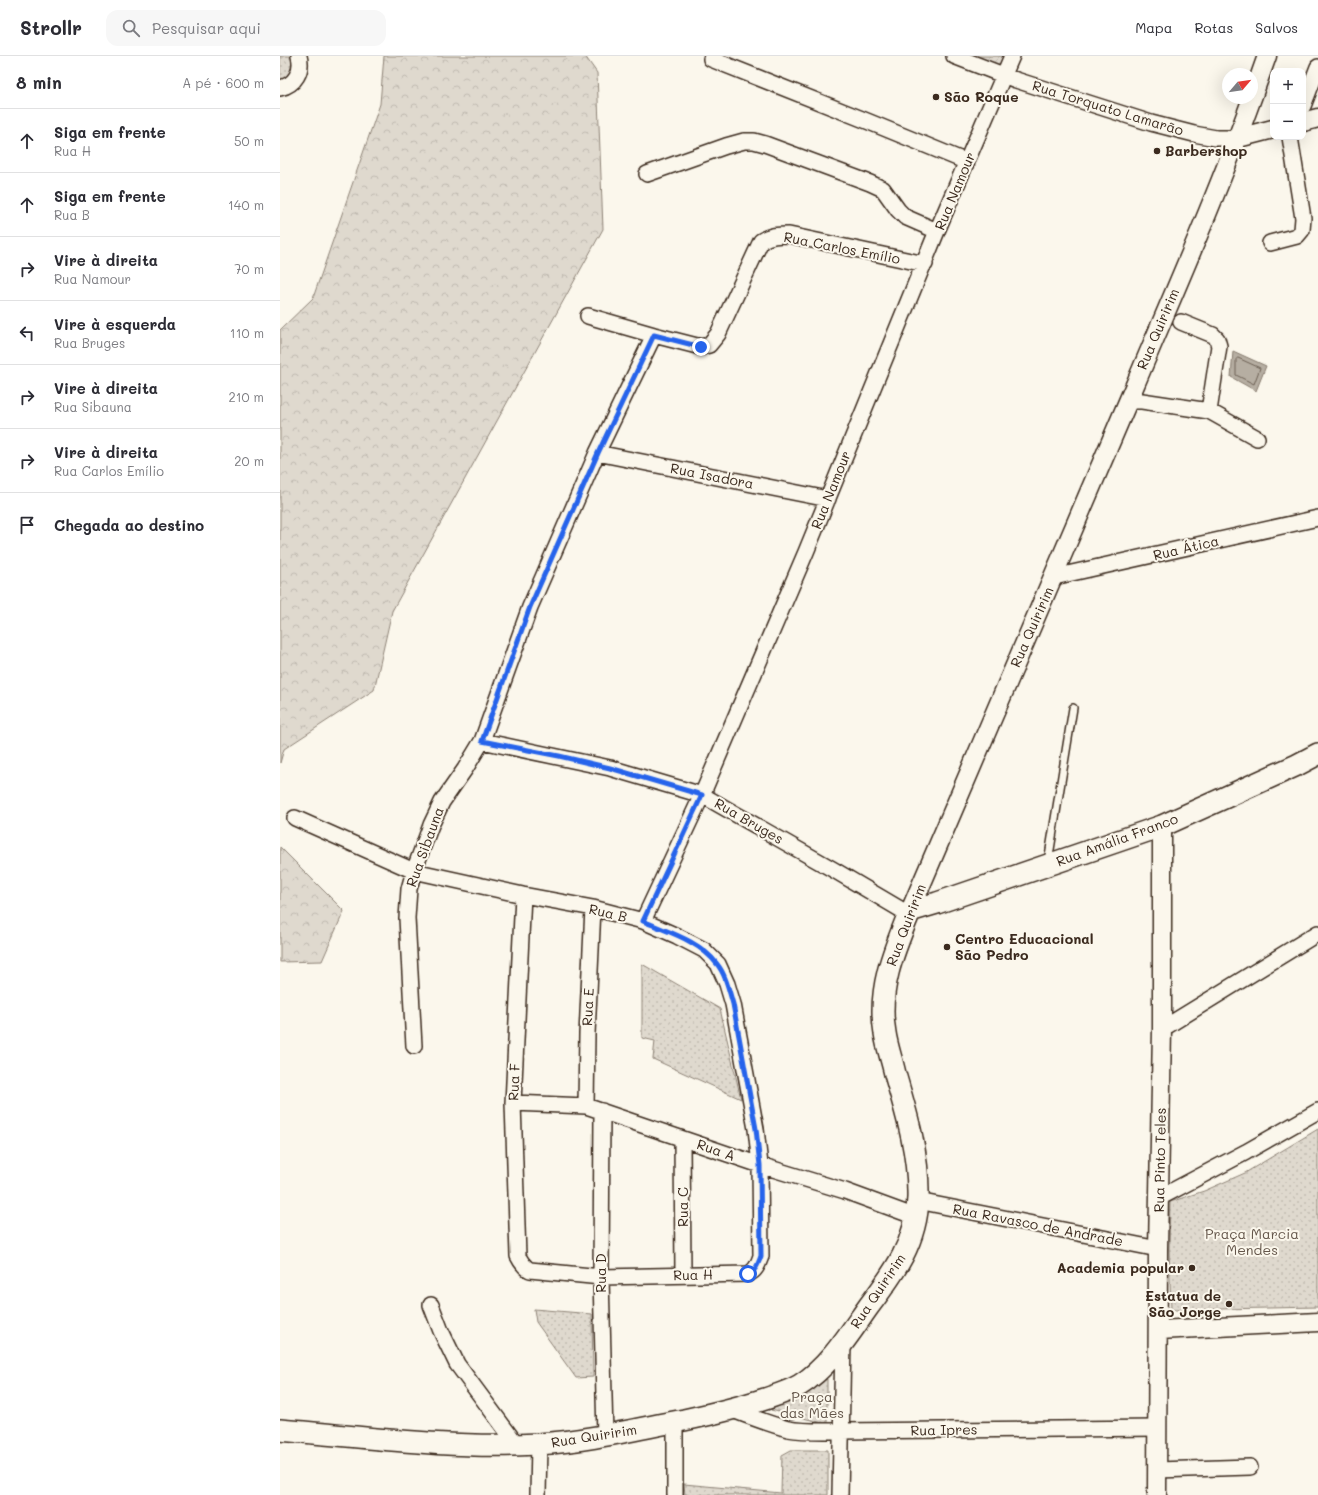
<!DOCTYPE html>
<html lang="pt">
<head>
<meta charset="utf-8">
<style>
	body { margin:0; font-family:Mali,sans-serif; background:#f7f7f7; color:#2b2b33 }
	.controls { position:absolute; right:12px; top:12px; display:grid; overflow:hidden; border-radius:8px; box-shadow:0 4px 16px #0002 }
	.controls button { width:36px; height:36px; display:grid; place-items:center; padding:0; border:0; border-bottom:1px solid #e1e1e2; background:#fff; color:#2b2b33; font:20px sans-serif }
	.compass { position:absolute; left:942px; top:12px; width:36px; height:36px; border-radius:50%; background:#fff; box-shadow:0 4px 16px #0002; rotate:61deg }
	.stop { position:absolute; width:12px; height:12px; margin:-9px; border:3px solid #2563eb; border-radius:50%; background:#fff }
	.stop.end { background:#2563eb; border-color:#fff; box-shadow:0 1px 4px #0008 }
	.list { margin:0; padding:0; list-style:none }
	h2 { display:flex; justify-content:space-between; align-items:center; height:52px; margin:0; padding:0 16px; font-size:17px }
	h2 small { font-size:13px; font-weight:400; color:#7c7c81 }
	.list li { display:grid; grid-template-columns:26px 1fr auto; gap:12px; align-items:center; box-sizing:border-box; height:64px; padding:0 16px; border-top:1px solid #e1e1e2 }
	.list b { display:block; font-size:15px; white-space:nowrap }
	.list p { margin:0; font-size:13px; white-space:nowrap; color:#7c7c81 }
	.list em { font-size:13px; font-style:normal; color:#7c7c81 }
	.icon { flex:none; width:22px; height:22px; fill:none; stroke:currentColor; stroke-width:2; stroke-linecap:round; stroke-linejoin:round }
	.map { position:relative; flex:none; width:1038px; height:1439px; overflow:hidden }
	header { display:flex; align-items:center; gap:24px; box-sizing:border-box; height:56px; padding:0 20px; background:#fff; border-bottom:1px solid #e1e1e2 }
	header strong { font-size:19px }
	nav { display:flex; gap:22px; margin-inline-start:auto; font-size:14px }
	.search { width:280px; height:36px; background:#f7f7f7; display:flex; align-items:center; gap:10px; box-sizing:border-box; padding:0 14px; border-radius:12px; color:#7c7c81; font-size:15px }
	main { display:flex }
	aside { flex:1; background:#fff }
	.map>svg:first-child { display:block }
	.forest { fill:url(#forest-crowns); stroke:#8d8276 }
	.park { fill:url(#park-dots); stroke:#8d8276 }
	.garden { fill:url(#garden-furrows); stroke:#8d8276 }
	.water { fill:#b6aea2; stroke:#85796d }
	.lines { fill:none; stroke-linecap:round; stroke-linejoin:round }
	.shore { stroke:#6c5f53; stroke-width:1 }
	.service-casing { stroke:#3b2a1e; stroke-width:10 }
	.minor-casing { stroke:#3b2a1e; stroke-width:18 }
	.tertiary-casing { stroke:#3b2a1e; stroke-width:21 }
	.secondary-casing { stroke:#3b2a1e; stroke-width:24 }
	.service { stroke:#fbf7ec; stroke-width:7 }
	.minor { stroke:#fbf7ec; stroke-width:15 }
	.tertiary { stroke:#fbf7ec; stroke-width:18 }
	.secondary { stroke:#fbf7ec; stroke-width:21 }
	.route { stroke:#2563eb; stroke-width:5 }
	.poi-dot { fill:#3b2a1e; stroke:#fbf7ec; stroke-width:1.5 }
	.labels { text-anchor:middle; stroke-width:4; stroke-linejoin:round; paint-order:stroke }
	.poi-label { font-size:14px; font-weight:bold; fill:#3b2a1e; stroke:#fbf7ec; text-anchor:start }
	.street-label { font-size:14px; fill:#3b2a1e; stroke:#fbf7ec }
	.park-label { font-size:14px; fill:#64564a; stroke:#fbf7ec }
</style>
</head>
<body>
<header>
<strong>Strollr</strong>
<div class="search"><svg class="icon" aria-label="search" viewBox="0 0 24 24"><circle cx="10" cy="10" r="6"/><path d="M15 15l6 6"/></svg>Pesquisar aqui</div>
<nav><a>Mapa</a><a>Rotas</a><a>Salvos</a></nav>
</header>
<main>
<aside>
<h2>8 min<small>A pé · 600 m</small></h2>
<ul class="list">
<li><svg class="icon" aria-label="ahead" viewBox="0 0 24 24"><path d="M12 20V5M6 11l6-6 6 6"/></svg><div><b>Siga em frente</b><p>Rua H</p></div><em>50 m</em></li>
<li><svg class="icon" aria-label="ahead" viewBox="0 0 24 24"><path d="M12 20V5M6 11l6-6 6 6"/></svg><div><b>Siga em frente</b><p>Rua B</p></div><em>140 m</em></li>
<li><svg class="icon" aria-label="right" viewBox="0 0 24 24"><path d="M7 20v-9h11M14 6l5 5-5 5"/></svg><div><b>Vire à direita</b><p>Rua Namour</p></div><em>70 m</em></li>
<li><svg class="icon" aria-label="left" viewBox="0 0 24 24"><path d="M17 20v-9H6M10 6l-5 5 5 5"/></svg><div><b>Vire à esquerda</b><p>Rua Bruges</p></div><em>110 m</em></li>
<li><svg class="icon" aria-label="right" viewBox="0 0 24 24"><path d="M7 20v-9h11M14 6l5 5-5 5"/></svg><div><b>Vire à direita</b><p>Rua Sibauna</p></div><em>210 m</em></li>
<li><svg class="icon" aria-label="right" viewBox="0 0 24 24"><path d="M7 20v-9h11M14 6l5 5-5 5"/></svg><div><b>Vire à direita</b><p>Rua Carlos Emílio</p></div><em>20 m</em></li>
<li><svg class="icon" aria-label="arrive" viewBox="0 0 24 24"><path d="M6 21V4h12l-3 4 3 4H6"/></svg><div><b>Chegada ao destino</b></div></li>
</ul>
</aside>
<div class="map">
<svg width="1038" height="1439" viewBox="0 0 1038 1439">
	<defs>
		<pattern id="forest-crowns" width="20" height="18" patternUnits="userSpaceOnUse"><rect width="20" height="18" fill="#dfd9ce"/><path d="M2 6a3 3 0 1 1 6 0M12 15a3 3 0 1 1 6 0" fill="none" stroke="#c0bab0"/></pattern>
		<pattern id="park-dots" width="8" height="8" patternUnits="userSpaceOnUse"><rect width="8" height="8" fill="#dfd9ce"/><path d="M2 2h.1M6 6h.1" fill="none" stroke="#c0bab0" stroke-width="1.8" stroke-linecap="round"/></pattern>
		<pattern id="garden-furrows" width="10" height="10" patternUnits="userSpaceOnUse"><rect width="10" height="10" fill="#dfd9ce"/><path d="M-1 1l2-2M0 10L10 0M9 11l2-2" fill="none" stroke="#c0bab0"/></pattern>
	</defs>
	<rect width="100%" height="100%" fill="#fbf7ec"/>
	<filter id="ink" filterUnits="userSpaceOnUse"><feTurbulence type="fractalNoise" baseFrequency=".025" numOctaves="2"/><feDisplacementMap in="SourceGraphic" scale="8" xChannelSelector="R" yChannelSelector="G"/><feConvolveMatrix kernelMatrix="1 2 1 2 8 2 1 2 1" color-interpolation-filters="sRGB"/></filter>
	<g filter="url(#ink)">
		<!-- forest -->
		<path class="forest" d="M104 0H305L317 17 323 173 112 555 94 634 4 693 0 707V274L33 242 100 48Z
			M0 791 64 855 42 905 0 906Z"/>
		<!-- park -->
		<path class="park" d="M0 0H14L15 16 0 27Z
			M362 908 440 953 461 1043 373 1003 375 985 362 982Z
			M1038 1073V1251L891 1254 889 1193 890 1146 924 1135 965 1117Z
			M254 1253 312 1258 313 1321 296 1322 256 1266Z
			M547 1323V1368L491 1354Z
			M511 1394H548V1439H405L404 1428 501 1437 502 1399Z"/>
		<!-- garden -->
		<path class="garden" d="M686 0H728L716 24C702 24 694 9 686 0Z"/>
		<!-- water -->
		<path class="water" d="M953 295 986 310 976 335 951 321Z"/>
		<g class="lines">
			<!-- shore -->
			<path class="shore" d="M958 302 980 312 974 328 956 319V304Z"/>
			<!-- service casing -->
			<g class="service-casing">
				<path id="service" d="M768 806 793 652"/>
			</g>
			<!-- minor casing -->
			<g class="minor-casing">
				<path id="minor" d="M674 0 736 24 871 67 914 78 936 82H958
					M431 3 582 63 687 106
					M0 32C15 29 23 15 19 0
					M1023 50 1038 11
					M367 118 446 90 464 85H474L485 88 590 127 603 133 618 154 625 161 657 175
					M990 187 1017 180 1022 174 1023 162 1010 81
					M308 260 374 279 421 291 429 289 438 278 481 185C490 179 498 179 509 179L645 208
					M901 266 933 279 937 283 939 290 929 355
					M848 345H862L929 355 977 382
					M317 397 548 443
					M774 521 1038 462
					M202 685 330 712 422 739 554 814 620 853 630 855
					M15 762 134 815 243 839 313 852 363 865 397 880 424 894 438 908 447 928 453 948 476 1073 480 1109 481 1200C478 1208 476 1215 468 1218L321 1221 250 1214C244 1211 241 1206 238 1200L233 1047 243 839
					M363 865 422 739 526 496 657 175 732 0
					M882 973 1038 877
					M134 990 127 862 129 833 134 815 151 769 162 746 185 713 202 685 250 551 317 397 374 279
					M233 1047 306 1050 480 1109 565 1135 636 1161
					M306 1050 307 978 313 852
					M322 1055 321 1221 325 1380
					M402 1083 403 1219
					M879 1142 966 1096 1038 1055
					M638 1145 878 1193
					M151 1249 161 1275 177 1308 237 1389
					M453 1354C471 1361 489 1368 508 1373 525 1376 544 1375 561 1375L878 1372
					M877 1414 970 1411
					M258 1439 259 1388
					M395 1439V1365
					M560 1439 563 1286"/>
			</g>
			<!-- tertiary casing -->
			<g class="tertiary-casing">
				<path id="tertiary" d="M972 42 987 0
					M1023 66 1038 62
					M958 82 993 73
					M630 855C705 680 781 505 855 329 895 234 937 139 972 42
					M879 1274 1038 1266
					M877 1439 878 1193 882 973V770"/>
			</g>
			<!-- secondary casing -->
			<g class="secondary-casing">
				<path id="secondary" d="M0 1374C85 1381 172 1393 258 1388 307 1385 356 1373 404 1364 432 1358 458 1352 485 1343 497 1339 510 1335 520 1329 549 1311 569 1278 589 1250 614 1217 637 1186 638 1142 639 1099 627 1059 615 1018 612 1004 607 991 605 977 597 934 614 894 630 855L657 847 882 770 1017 709 1038 698"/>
			</g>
			<!-- service -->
			<use href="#service" class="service"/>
			<!-- minor -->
			<use href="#minor" class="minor"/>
			<!-- tertiary -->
			<use href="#tertiary" class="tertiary"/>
			<!-- secondary -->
			<use href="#secondary" class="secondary"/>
		</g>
	</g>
	<g class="lines" filter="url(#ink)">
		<!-- route -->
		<path class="route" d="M421 291 374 279 318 397 250 551 202 685 279 700 330 712 422 739 363 865C388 876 420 885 437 908 446 919 449 935 453 948L476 1073 480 1109 481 1200C478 1208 476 1215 468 1218"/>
	</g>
	<!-- markers -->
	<g class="poi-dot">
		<circle cx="656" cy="41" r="4"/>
		<circle cx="877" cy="95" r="4"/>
		<circle cx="667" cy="891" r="4"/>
		<circle cx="912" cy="1212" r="4"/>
		<circle cx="949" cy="1248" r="4"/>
	</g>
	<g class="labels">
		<!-- poi labels -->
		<g class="poi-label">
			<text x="664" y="46">São Roque</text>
			<text x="885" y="100">Barbershop</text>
			<text x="675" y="888">Centro Educacional<tspan x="675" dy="16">São Pedro</tspan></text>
			<text x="904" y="1217" text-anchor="end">Academia popular</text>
			<text x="941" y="1245" text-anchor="end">Estatua de<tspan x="941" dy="16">São Jorge</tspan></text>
		</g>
		<!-- street labels -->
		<g class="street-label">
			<text transform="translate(828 52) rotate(17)" y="5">Rua Torquato Lamarão</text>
			<text transform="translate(675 135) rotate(-67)" y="5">Rua Namour</text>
			<text transform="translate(562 192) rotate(11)" y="5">Rua Carlos Emílio</text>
			<text transform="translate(878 273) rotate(-67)" y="5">Rua Quiririm</text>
			<text transform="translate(432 420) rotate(11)" y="5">Rua Isadora</text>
			<text transform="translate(551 434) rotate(-68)" y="5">Rua Namour</text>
			<text transform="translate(906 492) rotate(-13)" y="5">Rua Ática</text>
			<text transform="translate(752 571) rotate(-66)" y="5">Rua Quiririm</text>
			<text transform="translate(469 765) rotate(30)" y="5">Rua Bruges</text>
			<text transform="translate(837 784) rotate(-20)" y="5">Rua Amália Franco</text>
			<text transform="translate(145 791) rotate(-70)" y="5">Rua Sibauna</text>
			<text transform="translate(328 857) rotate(13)" y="5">Rua B</text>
			<text transform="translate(626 869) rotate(-69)" y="5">Rua Quiririm</text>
			<text transform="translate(308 951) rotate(-87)" y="5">Rua E</text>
			<text transform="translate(234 1026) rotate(-88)" y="5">Rua F</text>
			<text transform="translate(436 1094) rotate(19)" y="5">Rua A</text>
			<text transform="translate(880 1104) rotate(-89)" y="5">Rua Pinto Teles</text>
			<text transform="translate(403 1151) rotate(-90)" y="5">Rua C</text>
			<text transform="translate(758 1169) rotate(11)" y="5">Rua Ravasco de Andrade</text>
			<text transform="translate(321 1217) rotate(-90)" y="5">Rua D</text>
			<text transform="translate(413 1219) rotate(-1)" y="5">Rua H</text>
			<text transform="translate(598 1235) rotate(-56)" y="5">Rua Quiririm</text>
			<text transform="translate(664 1374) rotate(-1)" y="5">Rua Ipres</text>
			<text transform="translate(314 1380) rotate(-9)" y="5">Rua Quiririm</text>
		</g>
		<!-- park labels -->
		<g class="park-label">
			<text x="972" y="1183">Praça Marcia<tspan x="972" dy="16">Mendes</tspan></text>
			<text x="532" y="1346">Praça<tspan x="532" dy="16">das Mães</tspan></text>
		</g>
	</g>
</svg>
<div class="controls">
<button>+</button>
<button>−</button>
</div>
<svg class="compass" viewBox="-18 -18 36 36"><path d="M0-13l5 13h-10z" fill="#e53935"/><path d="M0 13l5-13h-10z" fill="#7c7c81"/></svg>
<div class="stop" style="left:468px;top:1218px"></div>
<div class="stop end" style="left:421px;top:291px"></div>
</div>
</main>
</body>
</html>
